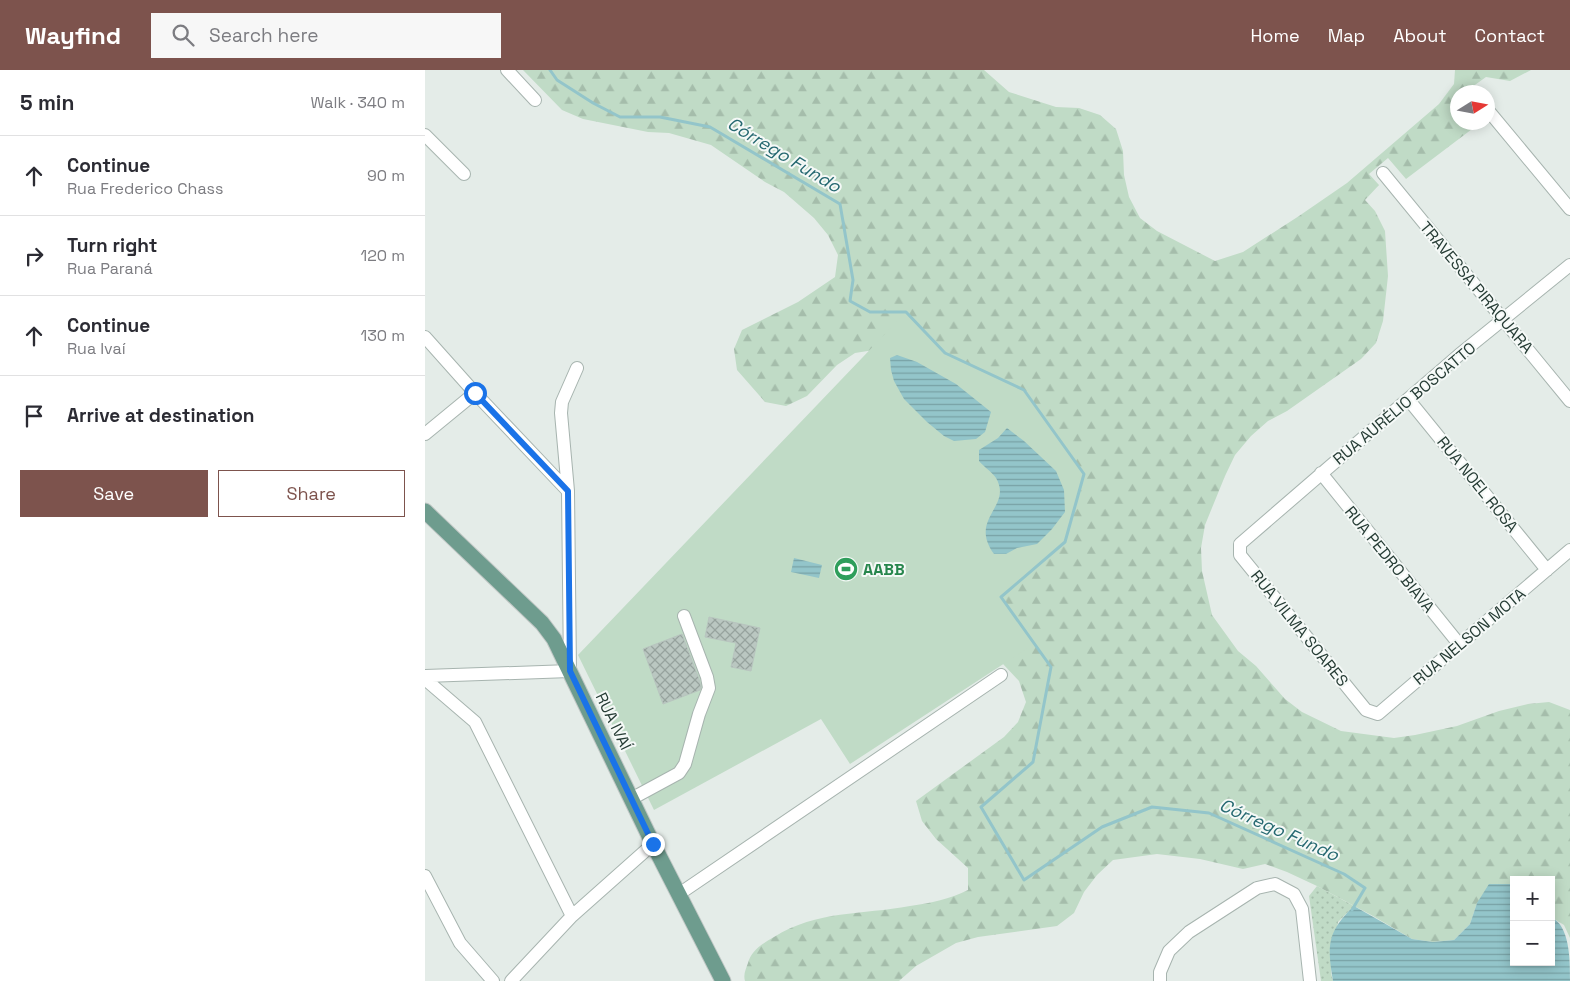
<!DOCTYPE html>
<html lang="en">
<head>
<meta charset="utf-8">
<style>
	body { margin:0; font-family:"Space Grotesk",sans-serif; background:#f7f7f7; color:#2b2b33 }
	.controls { position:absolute; right:15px; bottom:15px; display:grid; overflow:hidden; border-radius:0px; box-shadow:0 2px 12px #0003 }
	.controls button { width:45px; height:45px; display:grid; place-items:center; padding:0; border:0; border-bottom:1px solid #e1e1e2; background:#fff; color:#2b2b33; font:25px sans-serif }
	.compass { position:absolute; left:1025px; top:15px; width:45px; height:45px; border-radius:50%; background:#fff; box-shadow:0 2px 12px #0003; rotate:79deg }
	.stop { position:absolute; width:15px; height:15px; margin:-11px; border:4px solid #1a73e8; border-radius:50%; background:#fff }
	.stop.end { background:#1a73e8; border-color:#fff; box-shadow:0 1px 5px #0008 }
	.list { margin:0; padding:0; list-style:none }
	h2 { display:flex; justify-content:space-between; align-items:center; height:65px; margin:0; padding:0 20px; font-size:21px }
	h2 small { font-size:16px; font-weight:400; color:#7c7c81 }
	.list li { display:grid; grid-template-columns:32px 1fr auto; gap:15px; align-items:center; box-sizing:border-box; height:80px; padding:0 20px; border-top:1px solid #e1e1e2 }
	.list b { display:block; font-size:19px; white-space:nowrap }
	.list p { margin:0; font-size:16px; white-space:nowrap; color:#7c7c81 }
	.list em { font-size:16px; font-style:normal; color:#7c7c81 }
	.actions { display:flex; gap:10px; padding:15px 20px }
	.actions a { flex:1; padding:11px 0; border:1px solid #7d534d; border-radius:0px; text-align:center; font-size:18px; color:#7d534d }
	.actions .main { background:#7d534d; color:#fff }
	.icon { flex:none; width:28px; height:28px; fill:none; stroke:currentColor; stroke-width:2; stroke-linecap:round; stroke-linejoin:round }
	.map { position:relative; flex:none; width:1145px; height:911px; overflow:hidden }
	header { display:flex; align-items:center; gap:30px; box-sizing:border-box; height:70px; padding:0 25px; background:#7d534d; color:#fff }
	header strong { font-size:24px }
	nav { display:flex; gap:28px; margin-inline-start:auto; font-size:18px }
	.search { width:350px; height:45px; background:#f7f7f7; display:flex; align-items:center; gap:12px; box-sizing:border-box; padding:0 18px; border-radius:0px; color:#7c7c81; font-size:19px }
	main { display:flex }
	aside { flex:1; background:#fff }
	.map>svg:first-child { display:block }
	.grass { fill:url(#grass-dots) }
	.forest { fill:url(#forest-firs) }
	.garden { fill:#c0dbc6 }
	.water { fill:url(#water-rules) }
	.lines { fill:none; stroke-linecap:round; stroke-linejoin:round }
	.stream { stroke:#93c5ca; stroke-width:3 }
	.building { fill:url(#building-cross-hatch); stroke:#b8c5bf }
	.minor-casing { stroke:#a7b4af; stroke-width:14 }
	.major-casing { stroke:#c2c8c6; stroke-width:17 }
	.minor { stroke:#fff; stroke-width:12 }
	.major { stroke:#6e9c8e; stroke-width:15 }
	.route { stroke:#1a73e8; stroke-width:6 }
	.labels { text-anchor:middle; stroke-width:4; stroke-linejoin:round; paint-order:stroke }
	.street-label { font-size:16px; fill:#263c35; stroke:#f5f9f7 }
	.leisure-label { font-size:16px; font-weight:bold; fill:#27864d; stroke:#f5f9f7; text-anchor:start }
	.water-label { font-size:18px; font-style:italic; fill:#266971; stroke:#f5f9f7 }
</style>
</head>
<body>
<header>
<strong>Wayfind</strong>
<div class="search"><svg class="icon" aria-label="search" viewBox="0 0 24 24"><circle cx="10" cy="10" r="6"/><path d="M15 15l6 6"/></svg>Search here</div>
<nav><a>Home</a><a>Map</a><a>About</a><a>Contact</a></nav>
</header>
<main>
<aside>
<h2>5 min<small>Walk · 340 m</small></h2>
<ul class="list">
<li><svg class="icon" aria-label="ahead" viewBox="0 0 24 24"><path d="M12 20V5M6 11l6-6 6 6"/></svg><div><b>Continue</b><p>Rua Frederico Chass</p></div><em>90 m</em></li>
<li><svg class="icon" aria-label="right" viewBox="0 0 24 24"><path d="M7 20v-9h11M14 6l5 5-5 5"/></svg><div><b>Turn right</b><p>Rua Paraná</p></div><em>120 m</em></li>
<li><svg class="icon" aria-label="ahead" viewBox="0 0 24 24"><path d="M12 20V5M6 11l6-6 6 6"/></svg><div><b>Continue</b><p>Rua Ivaí</p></div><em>130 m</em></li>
<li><svg class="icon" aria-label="arrive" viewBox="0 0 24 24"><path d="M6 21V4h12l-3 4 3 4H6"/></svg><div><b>Arrive at destination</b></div></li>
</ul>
<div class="actions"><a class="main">Save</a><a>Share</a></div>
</aside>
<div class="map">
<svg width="1145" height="911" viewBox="0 0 1145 911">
	<defs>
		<pattern id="grass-dots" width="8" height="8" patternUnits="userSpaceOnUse" patternTransform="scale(1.25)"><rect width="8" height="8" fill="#c0dbc6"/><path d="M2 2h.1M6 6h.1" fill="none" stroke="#a5bdab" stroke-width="1.8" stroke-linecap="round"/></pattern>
		<pattern id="forest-firs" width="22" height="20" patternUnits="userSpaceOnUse" patternTransform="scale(1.25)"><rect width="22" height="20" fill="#c0dbc6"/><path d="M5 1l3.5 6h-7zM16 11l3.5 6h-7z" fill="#a5bdab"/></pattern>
		<pattern id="water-rules" width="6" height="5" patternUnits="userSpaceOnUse" patternTransform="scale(1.25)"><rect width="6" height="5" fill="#93c5ca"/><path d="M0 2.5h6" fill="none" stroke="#78a1a5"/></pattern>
		<pattern id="building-cross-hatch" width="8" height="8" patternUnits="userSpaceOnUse" patternTransform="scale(1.25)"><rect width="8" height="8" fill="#bac7c1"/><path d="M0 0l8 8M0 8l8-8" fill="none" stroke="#97a39e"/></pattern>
	</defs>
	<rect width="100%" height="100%" fill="#e4ece8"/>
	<!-- grass -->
	<path class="grass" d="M892 816 929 836 913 852 906 903 908 911H896L884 826Z"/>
	<!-- forest -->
	<path class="forest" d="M98 0H559L584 22 631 37 654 38 675 45 691 59 698 81 699 105 704 127 715 148 732 161 790 191 818 182 874 146 922 113 1014 34 1029 14 1030 0H1106L1085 11 1061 7 1040 22H1032V52L1055 53 981 109 963 88 944 104 954 115 940 130 950 141 960 161 963 206 958 251 951 273 936 289 862 341 843 351 826 366 810 385 800 406 780 455 776 478 777 501 787 545 813 581 831 596 860 629 877 642 916 661 969 668 990 665 1032 656 1074 641 1103 634 1124 632 1145 640V868L1139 855 1126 847V810H1089V817L1086 814 1052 833 1045 854 1029 870 1008 872 987 869 948 846 892 816 862 802 840 794 818 799 775 789 732 784 688 790 672 805 659 822 649 843 632 856 553 867 531 873 491 896 474 911H320C318 904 321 899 323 893 326 881 338 873 349 867 392 840 437 845 485 836 507 833 524 829 543 820V798L511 769 497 751 491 731 579 667 593 652 601 632 594 611 564 579 449 280 430 283 412 295 382 326 361 336 340 332 312 300 309 279 317 260 373 232 410 207 413 185 403 165 389 148 359 122 340 112 286 75 244 63 223 62 158 49 137 40Z"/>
	<!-- garden -->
	<path class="garden" d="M481 242 520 283 599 320 659 404 640 472 576 527 609 574 425 694 396 649 229 740 153 585Z"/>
	<!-- water -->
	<path class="water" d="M472 285 492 292 531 314 566 342 560 362 551 369 529 371 519 366 502 352 479 329 469 311 466 300 465 288Z
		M582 358 599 371 631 401 639 420 640 442 627 459 612 474 592 478 581 484H569C543 448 588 437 571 408 567 402 559 397 554 391V380L573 368Z
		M369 488 397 495 394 508 366 502Z
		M1064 814H1086L1089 817V892H1126V847C1145 856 1145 889 1145 911H908C902 875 902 862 929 836L987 869 1008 872 1029 870 1045 854 1052 833Z"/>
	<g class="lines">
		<!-- stream -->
		<path class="stream" d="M125 0 132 10 168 33 195 47H235L285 57 415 134 428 210 425 231 445 242H481L520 283 599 320 659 404 640 472 576 527 626 597 608 692 556 737 599 810 677 757 727 737 784 743 919 804 940 818 927 840"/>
	</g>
	<!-- building -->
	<path class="building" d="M284 547 335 558 326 601 306 597 311 573 280 567Z
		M257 564 274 609 276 617 275 620 238 634 218 579Z"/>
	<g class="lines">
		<!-- minor casing -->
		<g class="minor-casing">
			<path id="minor" d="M82 0 110 30
				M1062 39 1145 139
				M0 65 39 104
				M958 103 1145 331
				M1145 195 1034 285 815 474V485L941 640 953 644 1145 480
				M0 267 50 323 143 421
				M983 329 1122 500
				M0 364 50 323
				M896 403 1034 574
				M0 606 145 601 143 421 136 343 137 332 152 298
				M0 609 50 652 147 846
				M206 729 254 703 260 694 274 644 284 618 282 607 259 546
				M0 806 35 873 68 911
				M254 824 576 605
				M86 911 147 846 228 774
				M735 911V902L744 881 764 862 832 818 850 814 869 824 877 839 885 911"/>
		</g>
		<!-- major casing -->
		<g class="major-casing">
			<path id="major" d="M0 441 117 553 129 569 228 774 298 911"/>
		</g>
		<!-- minor -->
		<use href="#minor" class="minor"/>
		<!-- major -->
		<use href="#major" class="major"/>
	</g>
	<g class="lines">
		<!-- route -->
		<path class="route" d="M50 323 143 421 145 601 228 774"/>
	</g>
	<!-- icons -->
	<defs>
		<g id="stadium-disc" transform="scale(1.25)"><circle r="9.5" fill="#2e9e5b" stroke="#f5f9f7"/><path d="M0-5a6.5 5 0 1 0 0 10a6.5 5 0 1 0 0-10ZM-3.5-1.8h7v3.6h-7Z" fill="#fff"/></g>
	</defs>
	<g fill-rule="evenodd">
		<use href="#stadium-disc" x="421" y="499"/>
	</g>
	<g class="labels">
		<!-- street labels -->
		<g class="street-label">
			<text transform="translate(1052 217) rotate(50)" y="6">TRAVESSA PIRAQUARA</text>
			<text transform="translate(979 333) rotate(-40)" y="6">RUA AURÉLIO BOSCATTO</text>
			<text transform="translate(1053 414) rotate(51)" y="6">RUA NOEL ROSA</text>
			<text transform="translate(965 489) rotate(51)" y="6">RUA PEDRO BIAVA</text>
			<text transform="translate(875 558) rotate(51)" y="6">RUA VILMA SOARES</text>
			<text transform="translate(1044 566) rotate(-40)" y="6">RUA NELSON MOTA</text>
			<text transform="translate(189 651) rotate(64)" y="6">RUA IVAÍ</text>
		</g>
		<!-- leisure labels -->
		<g class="leisure-label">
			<text x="438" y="505">AABB</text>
		</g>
		<!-- water labels -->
		<g class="water-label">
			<text transform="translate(359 85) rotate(31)" y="6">Córrego Fundo</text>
			<text transform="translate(854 760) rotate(24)" y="6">Córrego Fundo</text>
		</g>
	</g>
</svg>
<div class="controls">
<button>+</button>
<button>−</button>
</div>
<svg class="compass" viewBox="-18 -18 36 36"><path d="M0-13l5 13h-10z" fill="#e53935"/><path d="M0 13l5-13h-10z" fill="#7c7c81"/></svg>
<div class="stop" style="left:50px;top:323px"></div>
<div class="stop end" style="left:228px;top:774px"></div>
</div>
</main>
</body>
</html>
